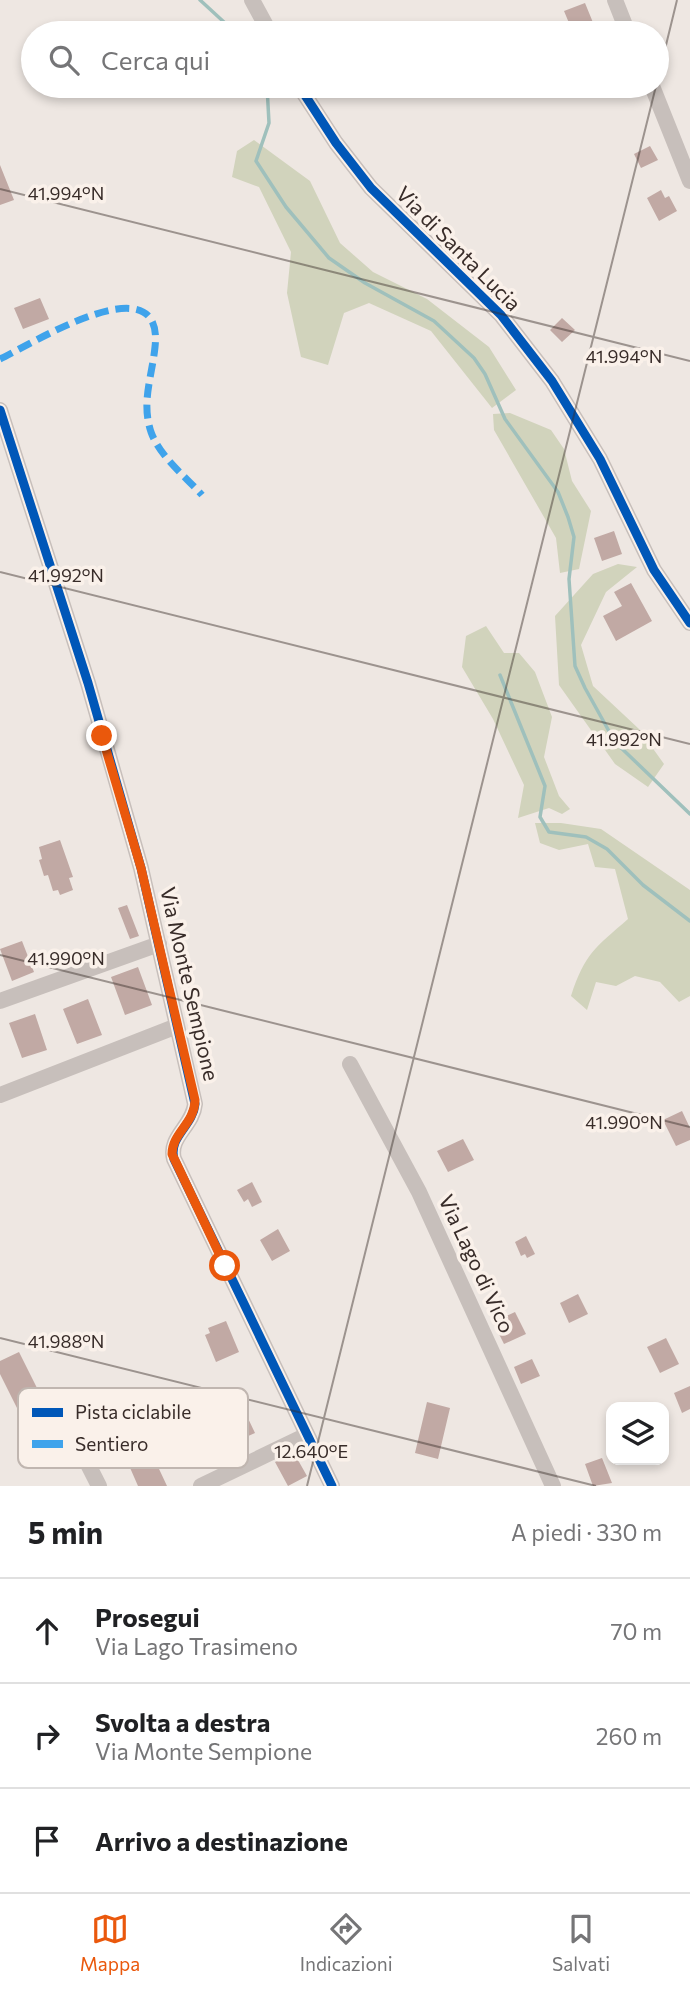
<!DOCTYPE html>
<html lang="it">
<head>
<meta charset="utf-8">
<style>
	body { margin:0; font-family:Commissioner,sans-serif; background:#f2f2f2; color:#202124 }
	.controls { position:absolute; right:21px; bottom:21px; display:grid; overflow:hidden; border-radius:14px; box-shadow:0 4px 10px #0003 }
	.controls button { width:63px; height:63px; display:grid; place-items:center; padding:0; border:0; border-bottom:2px solid #e0e0e0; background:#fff; color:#202124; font:35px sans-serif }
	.stop { position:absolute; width:21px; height:21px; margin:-16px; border:5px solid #ea580c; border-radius:50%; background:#fff }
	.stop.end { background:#ea580c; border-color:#fff; box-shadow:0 2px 7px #0008 }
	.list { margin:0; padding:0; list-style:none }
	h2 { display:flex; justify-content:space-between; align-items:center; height:91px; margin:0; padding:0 28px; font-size:30px }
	h2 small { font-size:23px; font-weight:400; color:#757577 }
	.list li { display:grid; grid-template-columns:46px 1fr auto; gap:21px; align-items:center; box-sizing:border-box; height:105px; padding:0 28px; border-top:2px solid #e0e0e0 }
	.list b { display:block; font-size:26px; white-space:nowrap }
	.list p { margin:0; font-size:23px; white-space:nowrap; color:#757577 }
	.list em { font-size:23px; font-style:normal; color:#757577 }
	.icon { flex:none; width:38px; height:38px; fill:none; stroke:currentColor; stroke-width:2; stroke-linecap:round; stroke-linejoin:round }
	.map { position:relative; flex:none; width:690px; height:1486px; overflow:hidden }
	.search { position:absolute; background:#fff; box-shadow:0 4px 10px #0003; left:21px; right:21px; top:21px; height:77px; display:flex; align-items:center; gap:18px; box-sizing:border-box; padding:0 24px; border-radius:38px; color:#757577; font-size:26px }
	.sheet { height:406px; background:#fff }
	nav { display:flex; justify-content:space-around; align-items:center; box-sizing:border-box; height:98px; border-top:2px solid #e0e0e0; background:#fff; font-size:19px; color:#757577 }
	nav a { display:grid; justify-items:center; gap:4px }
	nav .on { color:#ea580c }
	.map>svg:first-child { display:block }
	.green { fill:#d1d3bc }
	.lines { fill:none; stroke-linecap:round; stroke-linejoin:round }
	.stream { stroke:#9fc0bc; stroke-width:3.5 }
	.building { fill:#c1a9a4 }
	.minor { stroke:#c7bfbb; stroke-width:16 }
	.quiet { stroke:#3fa3eb; stroke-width:7; stroke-dasharray:14 7; stroke-linecap:butt }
	.cycleway-casing { stroke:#faf1ea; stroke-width:13 }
	.cycleway { stroke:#0057b8; stroke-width:9 }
	.route { stroke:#ea580c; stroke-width:9 }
	.ticks { fill:none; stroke:#382c29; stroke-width:2; stroke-opacity:0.45 }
	.labels { text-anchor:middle; stroke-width:7; stroke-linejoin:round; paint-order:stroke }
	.street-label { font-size:21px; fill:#382c29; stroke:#faf1ea }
	.key { fill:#faf1ea; stroke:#c0b6b0; stroke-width:2 }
	.key-label { font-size:19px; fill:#382c29 }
	.ticks-label { font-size:18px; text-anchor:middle; fill:#382c29; stroke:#faf1ea; stroke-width:7; stroke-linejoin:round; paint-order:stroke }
</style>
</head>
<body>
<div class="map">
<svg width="690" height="1486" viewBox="0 0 690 1486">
	<rect width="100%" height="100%" fill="#eee7e2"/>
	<!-- green -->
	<path class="green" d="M254 140 310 181 340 243 373 272 427 299 489 347 516 390 492 408 431 331 369 303 344 313 328 365 301 357 287 293 291 252 259 187 232 177 237 151Z
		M510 413 551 430 564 449 572 481 591 511 579 569 560 573 556 538 494 430 493 414Z
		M618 564 637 567 606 592 581 645 593 686 639 729 664 764 648 787 615 764 559 685 555 616 593 574Z
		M486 626 504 653H519L535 672 552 717 544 757 559 796 570 809 562 814 549 808 518 818 524 785 493 719 462 667 466 636Z
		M535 823H561L601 829 690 890V996L679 1002 660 982 635 976 616 986 596 982 587 1010 571 996C585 953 595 948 628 919L615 869 595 867 588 844 559 850 540 843Z"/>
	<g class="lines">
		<!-- stream -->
		<path class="stream" d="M200 0 225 23 230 33
			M267 86 269 123 256 161 286 207 329 258 365 283 434 321 474 358 485 374 505 419 558 492 568 517 574 537 569 579 575 666 585 688 615 742 690 814
			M500 675 545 786 540 817 549 832 586 837 607 849 643 885 690 921"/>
	</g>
	<!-- building -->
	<path class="building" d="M585 3 594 25 581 30 582 33H567L564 25 569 23 564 11Z
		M650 146 658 160 641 168 634 154Z
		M0 165 14 200 0 205Z
		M661 190 665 198 669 196 677 211 659 221 647 198Z
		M40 298 49 319 23 329 14 308Z
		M562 318 575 330 562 342 550 330Z
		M614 531 622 554 602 561 594 538Z
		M631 583 652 621 616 641 603 616 622 606 614 592Z
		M60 840 73 877 69 878 73 890 60 895 58 890 53 891 48 875 44 876 39 860 42 859 39 847Z
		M127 905 139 936 130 939 118 908Z
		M22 941 34 972 12 981 0 949Z
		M138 967 152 1005 125 1015 111 977Z
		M88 999 102 1035 77 1044 63 1009Z
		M35 1014 47 1050 22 1058 9 1023Z
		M682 1111 690 1128V1140L676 1146 663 1120Z
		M463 1139 474 1160 448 1172 437 1151Z
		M252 1182 262 1202 252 1207 248 1199 244 1202 237 1190Z
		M278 1229 290 1251 272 1261 260 1240Z
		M526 1236 535 1254 527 1258 525 1254 521 1256 515 1242Z
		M578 1294 588 1314 569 1323 560 1303Z
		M515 1312 526 1334 504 1344 493 1322Z
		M226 1321 239 1352 216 1362 205 1335 210 1333 208 1328Z
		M666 1338 679 1364 660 1373 647 1347Z
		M19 1352 46 1406 22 1418 0 1374V1361Z
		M532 1359 540 1376 521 1384 514 1367Z
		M690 1386V1409L682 1413 674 1393Z
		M427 1402 450 1408 438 1459 415 1453Z
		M245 1412 255 1433 237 1441 227 1421Z
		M138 1424 167 1486H138L124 1454 119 1457 109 1437Z
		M294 1453 307 1476 288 1486 275 1462Z
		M602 1458 612 1483 593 1486 585 1464Z"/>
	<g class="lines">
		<!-- minor -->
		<path class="minor" d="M252 0 270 33
			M615 0 628 33
			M299 86 336 143 371 188 501 315 552 381 600 459 654 570 690 623
			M652 86 690 181
			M0 410 88 683 141 868 195 1104C193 1126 168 1137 174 1159L332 1486
			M0 1001 159 944
			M350 1064 419 1192 553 1486
			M0 1095 177 1026
			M53 1395 99 1486
			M201 1486 307 1435"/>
		<!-- quiet -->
		<path class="quiet" d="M0 359C30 345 165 260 155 347 152 377 141 402 151 432 160 457 185 476 202 495"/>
		<!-- cycleway casing -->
		<g class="cycleway-casing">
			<path id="cycleway" d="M299 86 336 143 371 188 501 315 552 381 600 459 654 570 690 623
				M0 410 88 683 141 868 195 1104C193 1126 168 1137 174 1159L332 1486"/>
		</g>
		<!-- cycleway -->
		<use href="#cycleway" class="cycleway"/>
	</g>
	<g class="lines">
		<!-- route -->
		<path class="route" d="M102 736 141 868 195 1100C195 1123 172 1133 172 1154L225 1266"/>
	</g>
	<!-- ticks -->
	<path class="ticks" d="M657 82 677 0M0 189 690 361M0 572 690 744M0 955 690 1127M0 1338 596 1486M307 1486 656 86"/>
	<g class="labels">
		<!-- street labels -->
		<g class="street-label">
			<text transform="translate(458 249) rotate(45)" y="7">Via di Santa Lucia</text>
			<text transform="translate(189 984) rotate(77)" y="7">Via Monte Sempione</text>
			<text transform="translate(476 1264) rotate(65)" y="7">Via Lago di Vico</text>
		</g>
	</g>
	<!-- legend -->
	<rect x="18" y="1388" width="230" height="80" rx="10" class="key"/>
	<rect x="32" y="1408" width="31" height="9" fill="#0057b8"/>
	<rect x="32" y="1440" width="31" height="8" fill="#3fa3eb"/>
	<g class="key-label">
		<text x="75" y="1419">Pista ciclabile</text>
		<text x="75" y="1451">Sentiero</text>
	</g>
	<g class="ticks-label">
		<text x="66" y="200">41.994°N</text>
		<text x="624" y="363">41.994°N</text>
		<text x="66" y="582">41.992°N</text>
		<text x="624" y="746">41.992°N</text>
		<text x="66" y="965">41.990°N</text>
		<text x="624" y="1129">41.990°N</text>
		<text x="66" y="1348">41.988°N</text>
		<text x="311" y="1458">12.640°E</text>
	</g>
</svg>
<div class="controls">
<button><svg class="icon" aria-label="layers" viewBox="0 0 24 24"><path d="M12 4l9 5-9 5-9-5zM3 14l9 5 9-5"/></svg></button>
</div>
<div class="stop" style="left:225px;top:1266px"></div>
<div class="stop end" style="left:102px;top:736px"></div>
<div class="search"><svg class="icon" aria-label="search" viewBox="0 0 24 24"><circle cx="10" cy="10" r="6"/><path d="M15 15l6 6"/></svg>Cerca qui</div>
</div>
<section class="sheet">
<h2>5 min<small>A piedi · 330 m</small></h2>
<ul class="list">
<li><svg class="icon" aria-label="ahead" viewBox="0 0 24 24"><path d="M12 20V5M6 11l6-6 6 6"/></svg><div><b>Prosegui</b><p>Via Lago Trasimeno</p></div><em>70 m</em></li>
<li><svg class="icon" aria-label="right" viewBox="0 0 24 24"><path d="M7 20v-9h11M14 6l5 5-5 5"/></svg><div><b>Svolta a destra</b><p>Via Monte Sempione</p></div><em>260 m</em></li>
<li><svg class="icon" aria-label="arrive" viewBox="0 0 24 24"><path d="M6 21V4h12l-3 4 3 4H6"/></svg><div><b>Arrivo a destinazione</b></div></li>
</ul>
</section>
<nav>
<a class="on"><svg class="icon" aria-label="map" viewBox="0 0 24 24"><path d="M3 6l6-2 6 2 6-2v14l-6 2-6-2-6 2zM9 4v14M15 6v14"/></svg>Mappa</a>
<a><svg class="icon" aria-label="directions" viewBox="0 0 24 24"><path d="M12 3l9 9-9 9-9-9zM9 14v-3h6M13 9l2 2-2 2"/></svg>Indicazioni</a>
<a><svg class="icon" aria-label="saved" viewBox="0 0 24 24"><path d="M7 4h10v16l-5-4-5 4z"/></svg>Salvati</a>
</nav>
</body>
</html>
